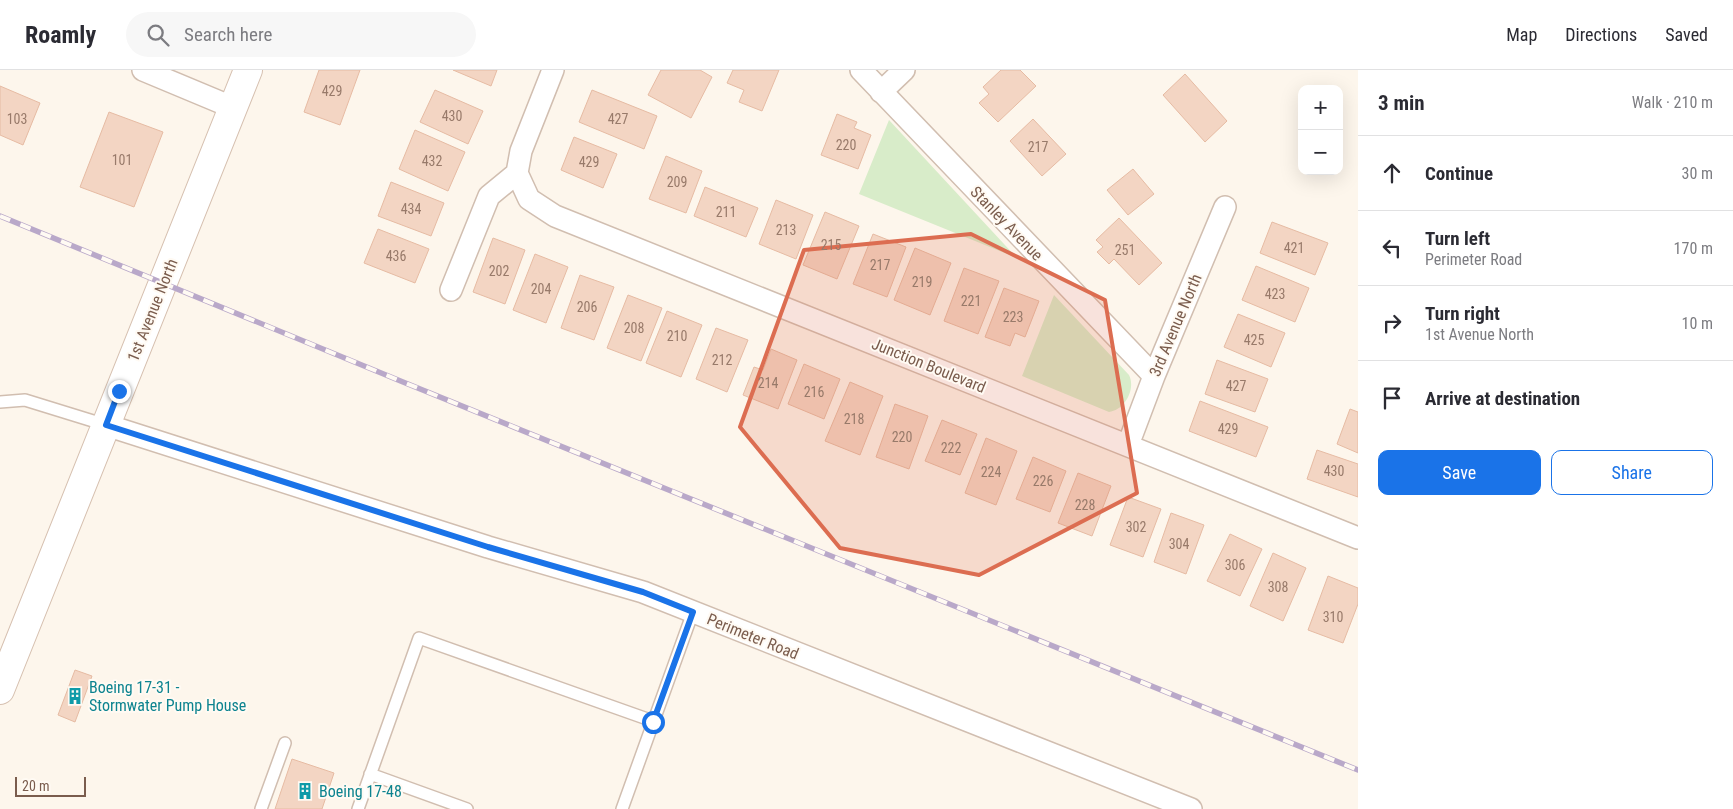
<!DOCTYPE html>
<html lang="en">
<head>
<meta charset="utf-8">
<style>
	body { margin:0; font-family:"Roboto Condensed",sans-serif; background:#f7f7f7; color:#2b2b33 }
	.controls { position:absolute; right:15px; top:15px; display:grid; overflow:hidden; border-radius:10px; box-shadow:0 5px 20px #0002 }
	.controls button { width:45px; height:45px; display:grid; place-items:center; padding:0; border:0; border-bottom:1px solid #e1e1e2; background:#fff; color:#2b2b33; font:25px sans-serif }
	.scale { position:absolute; left:15px; bottom:12px; width:71px; box-sizing:border-box; padding-left:5px; border:2px solid #7a5c4d; border-top:0; font-size:14px; line-height:18px; white-space:nowrap; color:#7a5c4d; -webkit-text-stroke:4px #fffaf3; paint-order:stroke }
	.stop { position:absolute; width:15px; height:15px; margin:-11px; border:4px solid #1a73e8; border-radius:50%; background:#fff }
	.stop.end { background:#1a73e8; border-color:#fff; box-shadow:0 1px 5px #0008 }
	.list { margin:0; padding:0; list-style:none }
	h2 { display:flex; justify-content:space-between; align-items:center; height:65px; margin:0; padding:0 20px; font-size:21px }
	h2 small { font-size:16px; font-weight:400; color:#7c7c81 }
	.list li { display:grid; grid-template-columns:32px 1fr auto; gap:15px; align-items:center; box-sizing:border-box; height:75px; padding:0 20px; border-top:1px solid #e1e1e2 }
	.list b { display:block; font-size:19px; white-space:nowrap }
	.list p { margin:0; font-size:16px; white-space:nowrap; color:#7c7c81 }
	.list em { font-size:16px; font-style:normal; color:#7c7c81 }
	.actions { display:flex; gap:10px; padding:15px 20px }
	.actions a { flex:1; padding:11px 0; border:1px solid #1a73e8; border-radius:10px; text-align:center; font-size:18px; color:#1a73e8 }
	.actions .main { background:#1a73e8; color:#fff }
	.icon { flex:none; width:28px; height:28px; fill:none; stroke:currentColor; stroke-width:2; stroke-linecap:round; stroke-linejoin:round }
	.map { position:relative; flex:none; width:1358px; height:739px; overflow:hidden }
	header { display:flex; align-items:center; gap:30px; box-sizing:border-box; height:70px; padding:0 25px; background:#fff; border-bottom:1px solid #e1e1e2 }
	header strong { font-size:24px }
	nav { display:flex; gap:28px; margin-inline-start:auto; font-size:18px }
	.search { width:350px; height:45px; background:#f7f7f7; display:flex; align-items:center; gap:12px; box-sizing:border-box; padding:0 18px; border-radius:28px; color:#7c7c81; font-size:19px }
	main { display:flex }
	aside { flex:1; background:#fff }
	.map>svg:first-child { display:block }
	.green { fill:#d8ecc9 }
	.building { fill:#f3d5c3; stroke:#e6bba3 }
	.lines { fill:none; stroke-linecap:round; stroke-linejoin:round }
	.lane-casing { stroke:#d1beb0; stroke-width:14 }
	.street-casing { stroke:#d1beb0; stroke-width:24 }
	.secondary-casing { stroke:#d6c0b0; stroke-width:30 }
	.lane { stroke:#fff; stroke-width:11 }
	.street { stroke:#fff; stroke-width:21 }
	.secondary { stroke:#fff; stroke-width:28 }
	.rail-casing { stroke:#b9a8c9; stroke-width:5.5 }
	.rail { stroke:#fffaf3; stroke-width:4; stroke-dasharray:11; stroke-linecap:butt }
	.route { stroke:#1a73e8; stroke-width:6 }
	.marked { fill:#dc6d51; fill-opacity:0.2; stroke:#dc6d51; stroke-width:4; stroke-linejoin:round }
	.labels { text-anchor:middle; stroke-width:4; stroke-linejoin:round; paint-order:stroke }
	.number-label { font-size:14px; fill:#987a6a }
	.street-label { font-size:16px; fill:#7a5c4d; stroke:#fffaf3 }
	.culture-label { font-size:16px; fill:#0d838f; stroke:#fffaf3; text-anchor:start }
</style>
</head>
<body>
<header>
<strong>Roamly</strong>
<div class="search"><svg class="icon" aria-label="search" viewBox="0 0 24 24"><circle cx="10" cy="10" r="6"/><path d="M15 15l6 6"/></svg>Search here</div>
<nav><a>Map</a><a>Directions</a><a>Saved</a></nav>
</header>
<main>
<div class="map">
<svg width="1358" height="739" viewBox="0 0 1358 739">
	<rect width="100%" height="100%" fill="#fdf6ec"/>
	<!-- green -->
	<path class="green" d="M889 50 1017 188 859 124Z
		M1054 225 1129 305C1136 319 1125 340 1109 342L1022 306Z"/>
	<!-- building -->
	<path class="building" d="M319 0H360L340 55 304 42Z
		M453 0H497L491 16Z
		M661 0H700L712 7 691 48 648 25Z
		M733 0H779L762 41 739 32 744 20 727 13Z
		M1001 0H1020L1036 16 998 52 979 33 989 24 983 17Z
		M1185 4 1227 51 1205 72 1163 25Z
		M0 16 40 33 23 75 0 65Z
		M435 20 483 41 468 74 420 52Z
		M592 20 657 46 644 79 579 52Z
		M109 42 163 62 134 137 80 117Z
		M837 44 857 52 854 58 871 65 858 99 821 85Z
		M1033 49 1066 84 1042 106 1010 71Z
		M415 60 465 82 448 121 399 99Z
		M574 67 617 84 603 118 561 100Z
		M666 86 702 101 686 143 649 129Z
		M1133 99 1154 124 1128 145 1107 120Z
		M391 112 444 133 431 166 378 146Z
		M705 117 758 138 746 167 694 146Z
		M776 130 813 145 796 189 759 174Z
		M825 142 859 156 837 209 803 195Z
		M1119 148 1162 193 1139 215 1114 189 1109 194 1097 182 1103 177 1096 170Z
		M1272 152 1328 173 1315 205 1260 183Z
		M378 159 429 179 415 213 364 193Z
		M873 164 906 177 887 227 853 214Z
		M493 168 525 180 505 234 473 222Z
		M915 178 951 193 930 245 894 230Z
		M535 184 568 197 546 253 513 240Z
		M1256 196 1309 218 1295 252 1242 230Z
		M964 198 999 211 978 264 944 251Z
		M580 205 614 217 594 270 561 258Z
		M1004 218 1039 231 1025 267 1015 263 1010 276 985 267Z
		M628 225 662 238 641 291 607 278Z
		M667 241 702 255 681 307 646 293Z
		M1238 244 1285 263 1271 297 1224 277Z
		M716 258 748 270 727 322 696 309Z
		M771 279 797 290 778 339 743 325 754 297 763 300Z
		M1217 290 1268 309 1255 342 1205 324Z
		M804 294 840 309 824 349 788 334Z
		M850 312 883 326 860 385 825 371Z
		M1200 331 1268 357 1256 387 1189 361Z
		M895 334 928 346 909 399 876 387Z
		M1350 339 1358 342V383L1337 374Z
		M942 350 977 364 960 405 925 391Z
		M986 368 1017 381 996 435 965 423Z
		M1317 380 1358 394V427L1307 409Z
		M1033 387 1066 401 1050 442 1016 429Z
		M1078 403 1111 416 1092 466 1058 453Z
		M1128 427 1161 439 1143 487 1110 475Z
		M1171 443 1204 455 1186 504 1154 492Z
		M1230 464 1262 479 1240 526 1207 511Z
		M1273 483 1306 498 1283 551 1250 536Z
		M1328 506 1358 518V534L1343 573 1308 560Z
		M75 600 92 606 75 652 58 645Z
		M292 689 334 703 322 739H275Z"/>
	<g class="lines">
		<!-- lane casing -->
		<g class="lane-casing">
			<path id="lane" d="M0 332 25 330 106 355
				M370 704 467 739
				M261 739 285 673
				M358 739 419 568 653 651
				M622 739 693 542"/>
		</g>
		<!-- street casing -->
		<g class="street-casing">
			<path id="street" d="M143 0 234 38
				M861 0 1154 306
				M881 22 904 0
				M517 103 529 129 555 146 1358 468
				M451 220 489 126 517 103 521 81 553 0
				M106 355 488 477 643 522 1191 739
				M1128 375 1154 306 1225 137"/>
		</g>
		<!-- secondary casing -->
		<g class="secondary-casing">
			<path id="secondary" d="M0 620 248 0"/>
		</g>
		<!-- lane -->
		<use href="#lane" class="lane"/>
		<!-- street -->
		<use href="#street" class="street"/>
		<!-- secondary -->
		<use href="#secondary" class="secondary"/>
		<!-- rail casing -->
		<g class="rail-casing">
			<path id="rail" d="M0 146 403 312 1358 700"/>
		</g>
		<!-- rail -->
		<use href="#rail" class="rail"/>
	</g>
	<g class="lines">
		<!-- route -->
		<path class="route" d="M119 321 106 355 488 477 643 522 693 542 653 652"/>
	</g>
	<!-- marked area -->
	<path class="marked" d="M971 164 1105 230 1137 423 979 505 840 478 740 357 804 180Z"/>
	<!-- icons -->
	<defs>
		<g id="building-bare" transform="scale(1.35)"><path d="M-4-6H4V6H1V3H-1V6H-4ZM-2.5-4.3h1.7v1.8h-1.7ZM.8-4.3h1.7v1.8H.8ZM-2.5-1h1.7V.8h-1.7ZM.8-1h1.7V.8H.8Z" fill="#0f9aa8" stroke="#fffaf3" stroke-width="2.5" paint-order="stroke"/></g>
	</defs>
	<g fill-rule="evenodd">
		<use href="#building-bare" x="75" y="626"/>
		<use href="#building-bare" x="305" y="721"/>
	</g>
	<g class="labels">
		<!-- number labels -->
		<g class="number-label">
			<text x="332" y="26">429</text>
			<text x="452" y="51">430</text>
			<text x="17" y="54">103</text>
			<text x="618" y="54">427</text>
			<text x="846" y="80">220</text>
			<text x="1038" y="82">217</text>
			<text x="122" y="95">101</text>
			<text x="432" y="96">432</text>
			<text x="589" y="97">429</text>
			<text x="677" y="117">209</text>
			<text x="411" y="144">434</text>
			<text x="726" y="147">211</text>
			<text x="786" y="165">213</text>
			<text x="831" y="180">215</text>
			<text x="1294" y="183">421</text>
			<text x="1125" y="185">251</text>
			<text x="396" y="191">436</text>
			<text x="880" y="200">217</text>
			<text x="499" y="206">202</text>
			<text x="922" y="217">219</text>
			<text x="541" y="224">204</text>
			<text x="1275" y="229">423</text>
			<text x="971" y="236">221</text>
			<text x="587" y="242">206</text>
			<text x="1013" y="252">223</text>
			<text x="634" y="263">208</text>
			<text x="677" y="271">210</text>
			<text x="1254" y="275">425</text>
			<text x="722" y="295">212</text>
			<text x="768" y="318">214</text>
			<text x="1236" y="321">427</text>
			<text x="814" y="327">216</text>
			<text x="854" y="354">218</text>
			<text x="1228" y="364">429</text>
			<text x="902" y="372">220</text>
			<text x="951" y="383">222</text>
			<text x="1334" y="406">430</text>
			<text x="991" y="407">224</text>
			<text x="1043" y="416">226</text>
			<text x="1085" y="440">228</text>
			<text x="1136" y="462">302</text>
			<text x="1179" y="479">304</text>
			<text x="1235" y="500">306</text>
			<text x="1278" y="522">308</text>
			<text x="1333" y="552">310</text>
		</g>
		<!-- street labels -->
		<g class="street-label">
			<text transform="translate(1007 153) rotate(46)" y="6">Stanley Avenue</text>
			<text transform="translate(152 240) rotate(-68)" y="6">1st Avenue North</text>
			<text transform="translate(1175 255) rotate(-67)" y="6">3rd Avenue North</text>
			<text transform="translate(929 295) rotate(22)" y="6">Junction Boulevard</text>
			<text transform="translate(753 566) rotate(22)" y="6">Perimeter Road</text>
		</g>
		<!-- culture labels -->
		<g class="culture-label">
			<text x="89" y="623">Boeing 17-31 -<tspan x="89" dy="18">Stormwater Pump House</tspan></text>
			<text x="319" y="727">Boeing 17-48</text>
		</g>
	</g>
</svg>
<div class="controls">
<button>+</button>
<button>−</button>
</div>
<div class="scale">20 m</div>
<div class="stop" style="left:653px;top:652px"></div>
<div class="stop end" style="left:119px;top:321px"></div>
</div>
<aside>
<h2>3 min<small>Walk · 210 m</small></h2>
<ul class="list">
<li><svg class="icon" aria-label="ahead" viewBox="0 0 24 24"><path d="M12 20V5M6 11l6-6 6 6"/></svg><div><b>Continue</b></div><em>30 m</em></li>
<li><svg class="icon" aria-label="left" viewBox="0 0 24 24"><path d="M17 20v-9H6M10 6l-5 5 5 5"/></svg><div><b>Turn left</b><p>Perimeter Road</p></div><em>170 m</em></li>
<li><svg class="icon" aria-label="right" viewBox="0 0 24 24"><path d="M7 20v-9h11M14 6l5 5-5 5"/></svg><div><b>Turn right</b><p>1st Avenue North</p></div><em>10 m</em></li>
<li><svg class="icon" aria-label="arrive" viewBox="0 0 24 24"><path d="M6 21V4h12l-3 4 3 4H6"/></svg><div><b>Arrive at destination</b></div></li>
</ul>
<div class="actions"><a class="main">Save</a><a>Share</a></div>
</aside>
</main>
</body>
</html>
